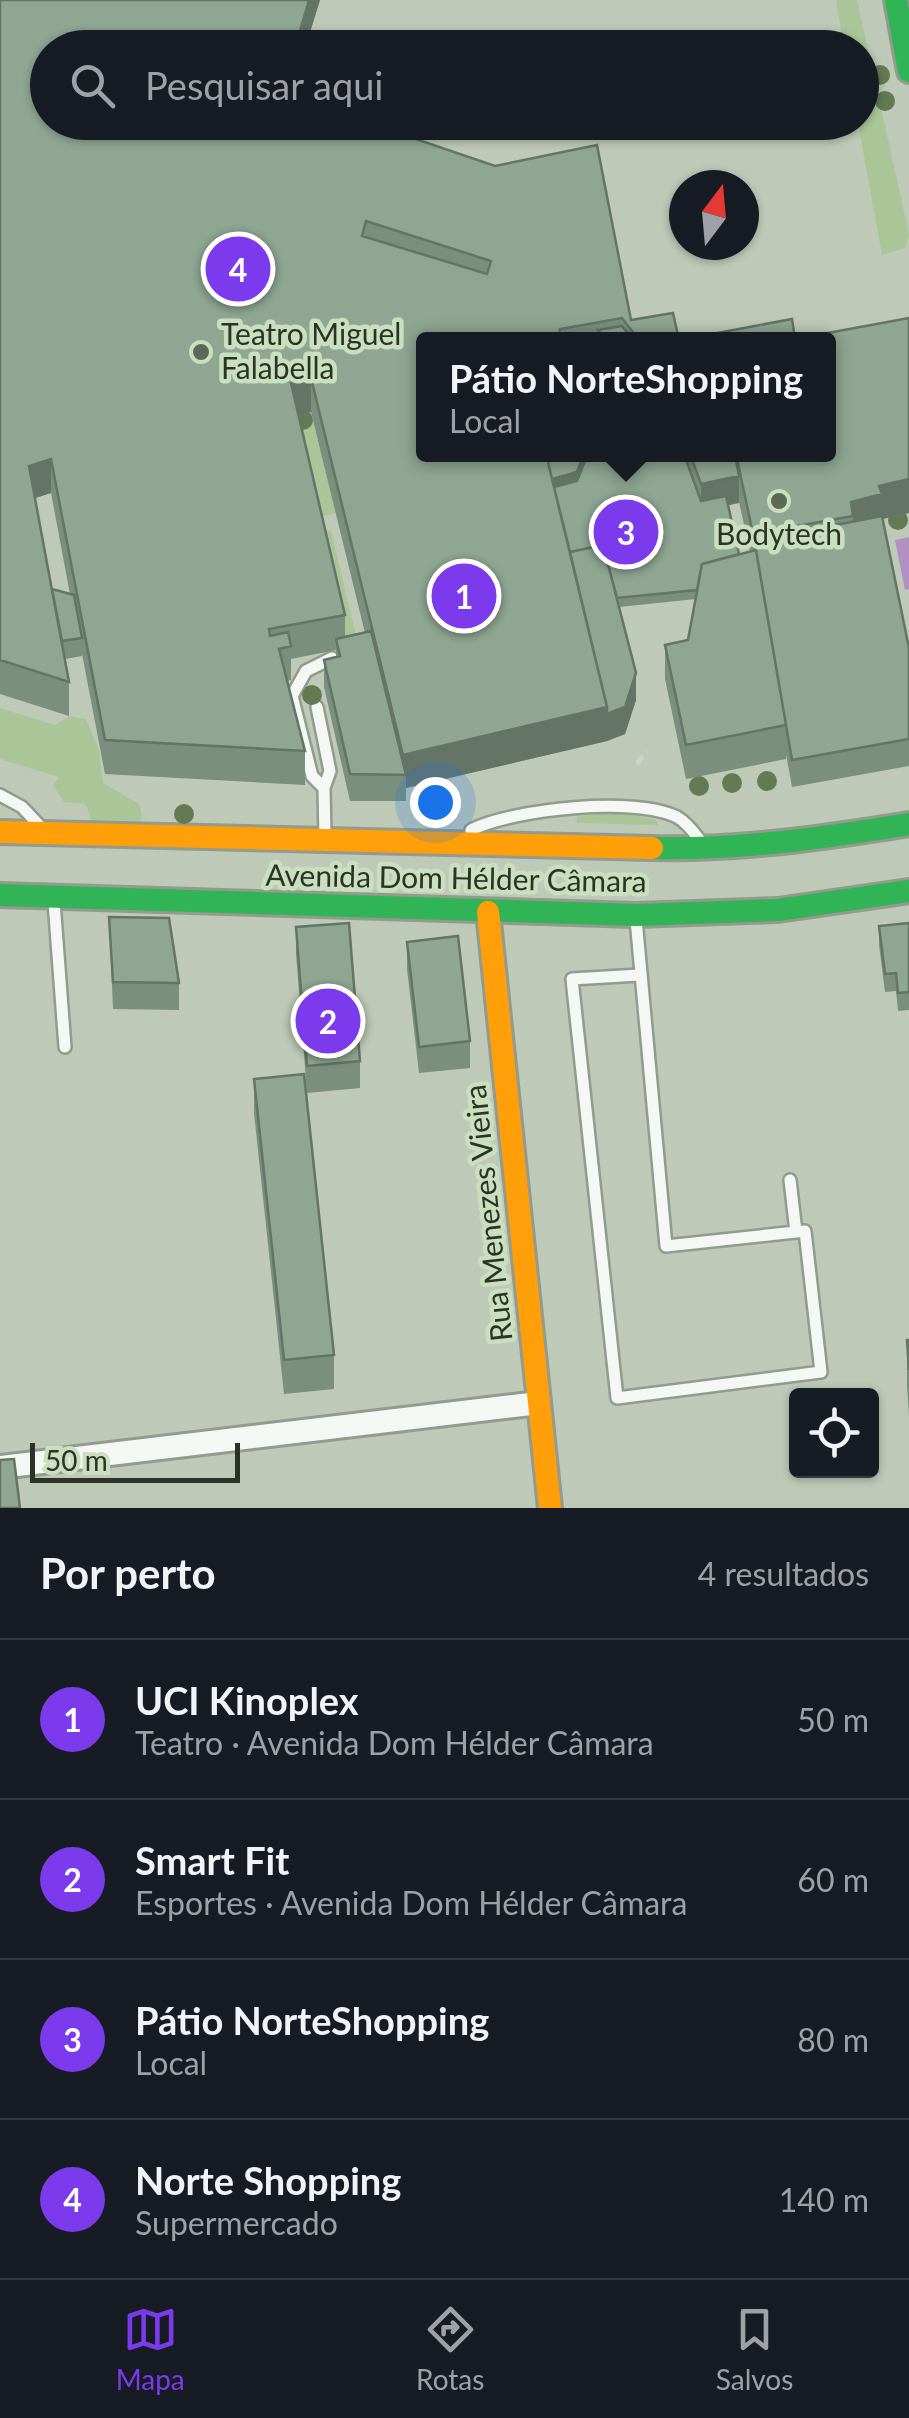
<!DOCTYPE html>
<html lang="pt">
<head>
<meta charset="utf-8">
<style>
	body { margin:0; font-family:Lato,sans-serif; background:#242831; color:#f1f3f6 }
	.controls { position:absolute; right:30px; bottom:30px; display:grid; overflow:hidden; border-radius:10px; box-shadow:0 2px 8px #0004 }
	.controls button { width:90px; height:90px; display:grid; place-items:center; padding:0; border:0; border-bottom:2px solid #363941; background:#171b24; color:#f1f3f6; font:50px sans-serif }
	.compass { position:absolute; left:669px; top:170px; width:90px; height:90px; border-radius:50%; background:#171b24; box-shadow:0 2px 8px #0004; rotate:16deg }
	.scale { position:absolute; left:30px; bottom:25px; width:210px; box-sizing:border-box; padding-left:10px; border:5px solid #2b3326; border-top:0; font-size:28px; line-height:35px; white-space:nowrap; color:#2b3326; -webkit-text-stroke:8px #c9dfbd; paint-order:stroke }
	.you { position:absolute; left:435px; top:802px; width:35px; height:35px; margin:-25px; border:8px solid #fff; border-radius:50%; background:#1a73e8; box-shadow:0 0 0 15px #1a73e833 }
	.badge { display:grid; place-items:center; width:65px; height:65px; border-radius:50%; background:#7c3aed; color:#fff; font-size:32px; font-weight:700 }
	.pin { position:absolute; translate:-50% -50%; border:5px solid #fff; box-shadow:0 2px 10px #0006 }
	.popup { position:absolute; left:416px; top:332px; width:420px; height:130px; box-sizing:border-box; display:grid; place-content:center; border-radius:10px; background:#171b24; filter:drop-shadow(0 2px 8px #0005); font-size:32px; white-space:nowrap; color:#9ea1a6 }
	.popup b { font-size:38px; color:#f1f3f6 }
	.popup::after { content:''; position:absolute; left:50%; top:100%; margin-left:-20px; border:20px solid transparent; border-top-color:#171b24 }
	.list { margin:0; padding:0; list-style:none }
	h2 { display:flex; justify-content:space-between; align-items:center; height:130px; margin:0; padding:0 40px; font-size:42px }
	h2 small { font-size:32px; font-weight:400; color:#9ea1a6 }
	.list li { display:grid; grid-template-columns:65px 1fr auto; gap:30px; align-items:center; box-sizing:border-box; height:160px; padding:0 40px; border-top:2px solid #363941 }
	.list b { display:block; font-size:38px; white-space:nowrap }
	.list p { margin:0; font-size:32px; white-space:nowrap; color:#9ea1a6 }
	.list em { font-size:32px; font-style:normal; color:#9ea1a6 }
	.icon { flex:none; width:55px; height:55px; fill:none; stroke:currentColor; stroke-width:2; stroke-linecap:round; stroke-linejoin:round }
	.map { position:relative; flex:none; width:909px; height:1508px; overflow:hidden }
	.search { position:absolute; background:#171b24; box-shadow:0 2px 8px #0004; left:30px; right:30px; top:30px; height:110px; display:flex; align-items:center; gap:25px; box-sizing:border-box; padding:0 35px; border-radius:55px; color:#9ea1a6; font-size:38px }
	.sheet { height:770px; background:#171b24 }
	nav { display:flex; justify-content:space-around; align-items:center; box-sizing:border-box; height:140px; border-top:2px solid #363941; background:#171b24; font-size:28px; color:#9ea1a6 }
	nav a { display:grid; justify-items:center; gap:5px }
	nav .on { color:#7c3aed }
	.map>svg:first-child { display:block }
	.green { fill:#aac699 }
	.water { fill:#b291c2 }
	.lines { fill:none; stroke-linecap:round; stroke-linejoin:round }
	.lane-casing { stroke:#929b8d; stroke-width:16 }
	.street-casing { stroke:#929b8d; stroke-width:28 }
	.fast-casing { stroke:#929b8d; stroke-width:28 }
	.slow-casing { stroke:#929b8d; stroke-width:28 }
	.path { stroke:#cdd1cb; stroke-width:5; stroke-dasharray:10 5; stroke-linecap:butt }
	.lane { stroke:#f5f7f4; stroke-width:11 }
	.street { stroke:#f5f7f4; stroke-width:22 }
	.fast { stroke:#30b455; stroke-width:22 }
	.slow { stroke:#ff9f0a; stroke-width:22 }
	.tree { fill:#647a53 }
	.wall { fill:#7b8f7e; fill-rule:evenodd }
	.shaded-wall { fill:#647467 }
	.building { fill:#8fa693; stroke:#647467; stroke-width:2.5; fill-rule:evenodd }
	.poi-dot { fill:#5e6859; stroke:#c9dfbd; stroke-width:4 }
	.labels { text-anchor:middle; stroke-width:9; stroke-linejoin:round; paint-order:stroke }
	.poi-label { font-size:30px; fill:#2b3326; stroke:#c9dfbd; text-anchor:start }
	.street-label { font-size:30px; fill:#2b3326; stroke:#c9dfbd }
</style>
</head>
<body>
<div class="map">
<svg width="909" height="1508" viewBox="0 0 909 1508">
	<rect width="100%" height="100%" fill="#bec9b8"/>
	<!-- green -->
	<path class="green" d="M836 0H857L907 225 909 235 905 248 882 255 858 123 862 122V48L844 47Z
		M311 412 336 513 319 517 323 532 331 530 356 636 345 649 291 417Z
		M0 708 55 725 70 716 86 719 99 750 103 783 139 804 142 816 138 829 95 833 86 804 64 802 53 785 59 777 0 759Z
		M614 811 656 820 658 825 577 823V817Z"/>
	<!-- water -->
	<path class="water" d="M909 537V589L905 590 895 540Z"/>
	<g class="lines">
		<!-- lane casing -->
		<g class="lane-casing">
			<path id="lane" d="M317 707 330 771 324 788 325 837
				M324 788 312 776 292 696 306 671 332 658
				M0 795 22 807 38 824
				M471 830C513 809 635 796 677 817 686 822 693 831 699 839
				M54 902 65 1047
				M636 919 666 1246 805 1231 821 1372 617 1398 572 979 639 975
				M790 1180 796 1232"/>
		</g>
		<!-- street casing -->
		<g class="street-casing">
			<path id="street" d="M0 1467 539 1403"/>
		</g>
		<!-- fast casing -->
		<g class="fast-casing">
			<path id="fast" d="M896 0 909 71
				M652 848C741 850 822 838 909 824
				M0 895 636 915 778 910 909 891"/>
		</g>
		<!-- slow casing -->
		<g class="slow-casing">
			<path id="slow" d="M0 832 652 848
				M488 912 550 1508"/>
		</g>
		<!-- path -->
		<path class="path" d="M637 764 646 751"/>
		<!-- lane -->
		<use href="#lane" class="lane"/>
		<!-- street -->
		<use href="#street" class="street"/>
		<!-- fast -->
		<use href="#fast" class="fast"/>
		<!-- slow -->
		<use href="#slow" class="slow"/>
	</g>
	<!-- trees -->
	<g class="tree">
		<circle cx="880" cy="75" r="10"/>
		<circle cx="885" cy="101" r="10"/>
		<circle cx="303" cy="420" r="10"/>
		<circle cx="898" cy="520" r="10"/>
		<circle cx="312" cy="695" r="10"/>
		<circle cx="767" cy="781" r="10"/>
		<circle cx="732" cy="783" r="10"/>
		<circle cx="699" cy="786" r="10"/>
		<circle cx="444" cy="808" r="10"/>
		<circle cx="184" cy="814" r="10"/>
	</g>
	<!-- wall -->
	<path class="wall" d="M0 0H320L305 48H48L366 122 631 320 679 340H424V454H828L795 339 909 318V513L883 519 909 648V766L792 787 786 754V759L686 779 665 679V645L688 640 696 599 619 607 636 700 625 734 607 741 406 788V801H350L324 687V660L336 657V650L291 659V680L287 681 305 751V785L105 774 82 654V656L65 659 69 682V716L0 694ZM311 412 365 633 345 637V615L298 415ZM51 493 70 594 52 589 35 498ZM739 502 750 551 739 554 728 505Z
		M109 917 179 983V1010L113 1009Z
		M909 923V1010L898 1011 896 991 885 992 879 945V926Z
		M296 927 360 1061V1088L307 1093 296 954Z
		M407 942 470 1041V1068L419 1073 407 969Z
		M254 1079 334 1355V1389L284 1394 254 1113Z
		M907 1340H909V1416L907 1386Z"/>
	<!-- shaded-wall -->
	<path class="shaded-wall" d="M309 0H320L305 48H295Z
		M311 378V412L291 417V383Z
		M585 454V471L577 491 550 497 548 479Z
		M723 454H735V477L739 476V503L701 511V484Z
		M51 459V493L29 500V466Z
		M909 479V513L882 519 853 535V516L851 502 879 486Z
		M636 673V700L625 734 607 741 406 788V775L403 774V755Z"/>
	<!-- building -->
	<path class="building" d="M0 0H309L295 48H48V122H366L495 166 597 145 631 320 673 313 679 340H639L622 318 560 329 559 340H424V454H546L607 707 403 755 311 378 291 383 345 615 269 629 270 636 288 632 291 646 279 649 305 751 105 740 51 459 29 466 69 682 0 660ZM366 221 491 261 487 274 362 236Z
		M909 318V479L879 486 882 494 851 502 853 516 753 534 736 454H828V340H680L792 319 795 339Z
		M622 326 633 340H605L598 330Z
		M546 454H584L577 472 552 479Z
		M585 454H684L701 501 726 496 739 554 702 564 697 590 617 598 603 545 570 552 554 487 577 481 585 461Z
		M690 454H722L723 458 735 455 739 476 701 484Z
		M882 516 909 648V739L792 760 756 550H755L753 541Z
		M603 545 636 673 625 707 607 714V707L570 552Z
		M756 550 786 725 686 745 665 645 688 640 702 564Z
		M52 589 74 595 82 638 62 641Z
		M371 631 406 775 350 774 324 660 340 656 336 639Z
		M109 917 169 918 179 983 113 982Z
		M349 923 360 1061 307 1066 296 927Z
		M909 923V992L898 993 896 973 885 974 879 926Z
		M458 936 470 1041 419 1047 407 942Z
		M304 1074 334 1355 284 1360 254 1079Z
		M907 1340H909V1370Z
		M14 1459 20 1508H0V1460Z"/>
	<!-- markers -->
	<g class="poi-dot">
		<circle cx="201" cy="352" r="10"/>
		<circle cx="779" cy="501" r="10"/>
	</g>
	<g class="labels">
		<!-- poi labels -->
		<g class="poi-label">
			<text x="221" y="345">Teatro Miguel<tspan x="221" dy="34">Falabella</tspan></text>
			<text x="779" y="545" text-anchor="middle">Bodytech</text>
		</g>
		<!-- street labels -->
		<g class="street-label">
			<text transform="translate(456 879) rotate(1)" y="10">Avenida Dom Hélder Câmara</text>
			<text transform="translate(489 1213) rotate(-96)" y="10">Rua Menezes Vieira</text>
		</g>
	</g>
</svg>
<div class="controls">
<button><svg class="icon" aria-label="locate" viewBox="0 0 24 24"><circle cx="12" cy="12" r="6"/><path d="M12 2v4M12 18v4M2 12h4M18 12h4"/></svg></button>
</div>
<svg class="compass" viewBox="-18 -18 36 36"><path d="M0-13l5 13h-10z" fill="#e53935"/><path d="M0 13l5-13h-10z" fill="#9ea1a6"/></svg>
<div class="scale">50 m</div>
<div class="you"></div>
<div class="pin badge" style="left:464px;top:596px">1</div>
<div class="pin badge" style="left:328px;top:1021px">2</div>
<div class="pin badge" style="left:626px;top:532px">3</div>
<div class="popup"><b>Pátio NorteShopping</b>Local</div>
<div class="pin badge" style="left:238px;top:269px">4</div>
<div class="search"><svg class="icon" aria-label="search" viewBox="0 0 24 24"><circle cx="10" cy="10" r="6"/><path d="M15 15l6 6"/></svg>Pesquisar aqui</div>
</div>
<section class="sheet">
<h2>Por perto<small>4 resultados</small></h2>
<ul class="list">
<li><span class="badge">1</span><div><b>UCI Kinoplex</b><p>Teatro · Avenida Dom Hélder Câmara</p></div><em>50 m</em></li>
<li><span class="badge">2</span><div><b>Smart Fit</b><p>Esportes · Avenida Dom Hélder Câmara</p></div><em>60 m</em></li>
<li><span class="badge">3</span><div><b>Pátio NorteShopping</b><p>Local</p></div><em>80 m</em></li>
<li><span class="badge">4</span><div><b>Norte Shopping</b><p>Supermercado</p></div><em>140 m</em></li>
</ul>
</section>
<nav>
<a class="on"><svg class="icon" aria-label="map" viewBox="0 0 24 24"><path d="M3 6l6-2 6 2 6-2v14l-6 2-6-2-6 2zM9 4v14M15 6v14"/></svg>Mapa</a>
<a><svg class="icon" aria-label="directions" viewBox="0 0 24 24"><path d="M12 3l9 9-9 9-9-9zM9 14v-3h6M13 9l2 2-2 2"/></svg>Rotas</a>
<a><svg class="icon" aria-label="saved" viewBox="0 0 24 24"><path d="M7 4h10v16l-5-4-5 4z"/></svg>Salvos</a>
</nav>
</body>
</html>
